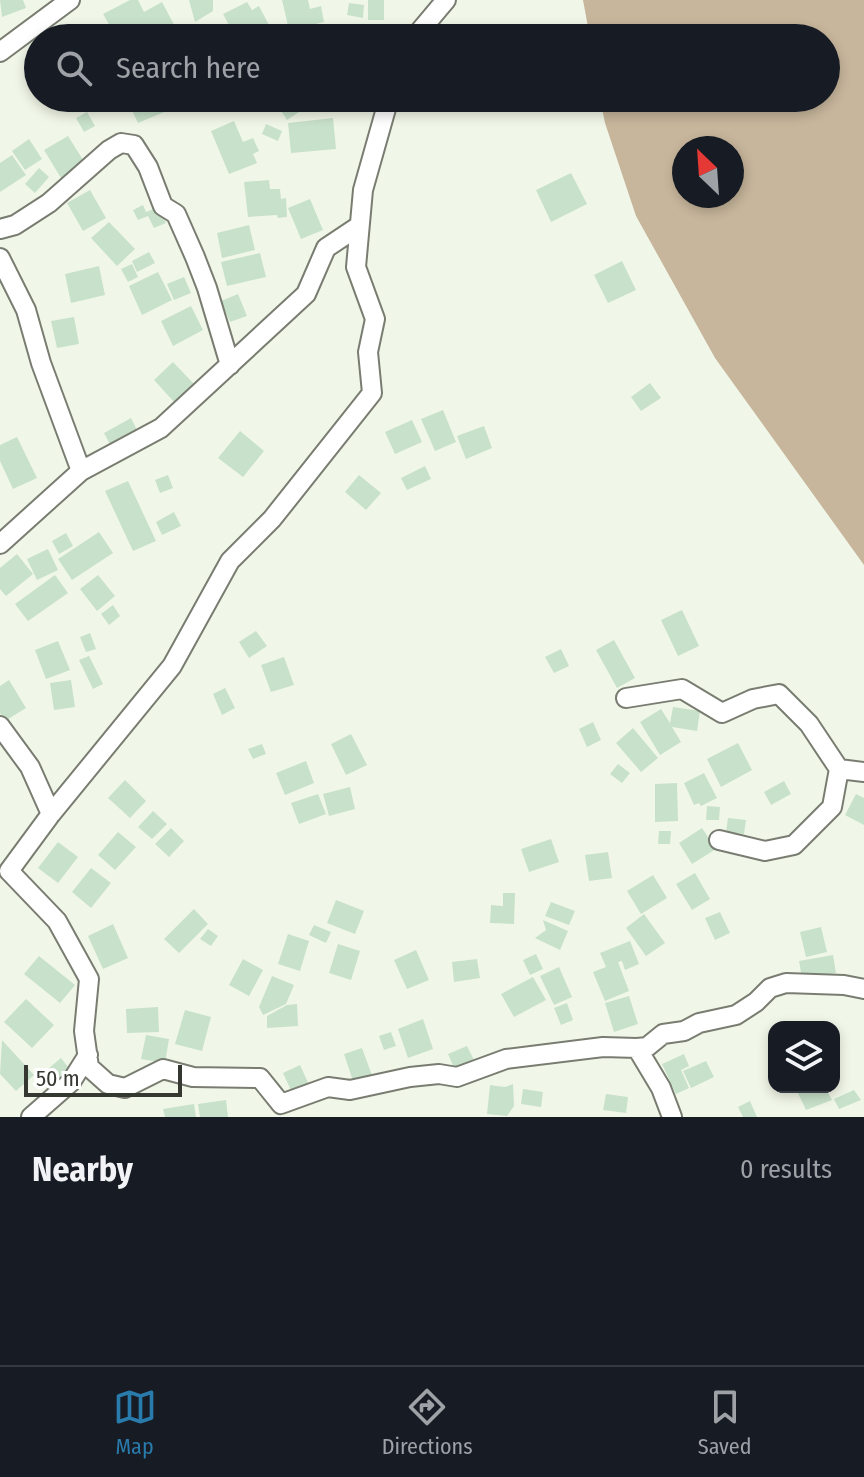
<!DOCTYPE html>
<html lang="en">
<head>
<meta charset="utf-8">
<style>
	body { margin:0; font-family:"Fira Sans Condensed",sans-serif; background:#242831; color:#f1f3f6 }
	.controls { position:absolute; right:24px; bottom:24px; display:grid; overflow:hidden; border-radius:16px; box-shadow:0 4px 12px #0003 }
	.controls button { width:72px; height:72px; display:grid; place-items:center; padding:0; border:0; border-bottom:2px solid #363941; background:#171b24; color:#f1f3f6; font:40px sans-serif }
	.compass { position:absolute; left:672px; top:136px; width:72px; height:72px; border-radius:50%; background:#171b24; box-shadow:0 4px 12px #0003; rotate:335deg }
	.scale { position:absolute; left:24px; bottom:20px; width:158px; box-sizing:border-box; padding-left:8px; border:4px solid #353731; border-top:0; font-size:22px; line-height:28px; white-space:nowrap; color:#353731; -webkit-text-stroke:6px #fff; paint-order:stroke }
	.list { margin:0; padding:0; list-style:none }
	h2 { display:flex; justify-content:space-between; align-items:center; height:104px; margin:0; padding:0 32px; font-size:34px }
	h2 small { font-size:26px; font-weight:400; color:#9ea1a6 }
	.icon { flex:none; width:44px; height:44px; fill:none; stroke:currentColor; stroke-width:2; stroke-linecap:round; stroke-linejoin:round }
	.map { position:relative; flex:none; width:864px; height:1117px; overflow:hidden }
	.search { position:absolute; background:#171b24; box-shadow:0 4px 12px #0003; left:24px; right:24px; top:24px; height:88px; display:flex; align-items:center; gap:20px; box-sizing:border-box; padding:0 28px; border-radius:44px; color:#9ea1a6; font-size:30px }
	.sheet { height:248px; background:#171b24 }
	nav { display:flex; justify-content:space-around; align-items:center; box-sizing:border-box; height:112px; border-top:2px solid #363941; background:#171b24; font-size:22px; color:#9ea1a6 }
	nav a { display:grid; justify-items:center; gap:4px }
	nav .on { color:#297bac }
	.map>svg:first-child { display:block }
	.forest { fill:#c7b69c; fill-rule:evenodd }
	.building { fill:#c8e1ca }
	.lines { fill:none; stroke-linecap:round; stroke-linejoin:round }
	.minor-casing { stroke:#797d71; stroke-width:22 }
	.minor { stroke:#fff; stroke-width:18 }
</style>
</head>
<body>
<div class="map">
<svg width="864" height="1117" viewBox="0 0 864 1117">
	<rect width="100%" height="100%" fill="#f1f7e8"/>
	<!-- forest -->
	<path class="forest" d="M583 0H864V565L715 358 636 216 605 123 600 98H826V38H590ZM684 148H732V196H684Z"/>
	<!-- building -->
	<path class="building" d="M0 0H23L26 8 2 17Z
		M130 0H138L144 12 162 2 179 34 173 38H117L103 14Z
		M189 0H213V11L195 22Z
		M282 0H308L310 9 321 6 324 22 289 30Z
		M368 0H384V20H368Z
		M247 2 252 10 259 6 270 27 250 38H236L223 14Z
		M349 3 364 5 363 18 347 15Z
		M458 27 460 33 469 29 473 38H450L447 32Z
		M368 28H396V38H368Z
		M126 98H164L169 110 138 123Z
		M273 98H302L308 106 287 120Z
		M87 112 95 126 84 132 76 118Z
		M333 118 336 149 291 153 288 123Z
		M234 121 243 142 253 138 259 151 253 154 257 163 229 174 211 131Z
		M266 124 282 131 278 141 262 134Z
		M68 136 85 163 61 178 44 150Z
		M29 139 42 159 25 170 12 151Z
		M12 155 26 175 0 192V163Z
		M39 168 49 177 35 193 25 184Z
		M571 173 587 204 551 222 536 190Z
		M269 180 270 189H280L281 199 286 198 287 217 278 218 277 215 248 217 244 182Z
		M90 190 106 218 83 231 67 203Z
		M310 199 323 230 301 239 288 208Z
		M143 205 146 212 159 207 166 223 154 228 148 216 138 220 133 210Z
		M109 222 135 249 117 266 91 238Z
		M249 225 255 250 222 258 217 233Z
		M149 252 155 263 137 272 132 261Z
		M260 253 266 277 227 286 221 262Z
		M622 261 636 290 608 303 594 275Z
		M132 264 138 277 128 282 121 269Z
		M99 266 105 295 71 303 65 274Z
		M158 272 172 300 142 315 129 286Z
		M184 277 191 293 174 300 167 284Z
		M238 294 247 316 230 322 221 301Z
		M191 306 203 330 173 346 161 321Z
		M74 317 79 344 57 348 51 321Z
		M173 362 194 384 175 403 154 380Z
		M650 383 661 398 641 411 631 397Z
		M443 410 456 442 435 451 421 419Z
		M131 418 140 436 113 450 104 433Z
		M412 420 422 442 395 454 385 432Z
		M484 426 492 448 466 459 457 436Z
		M240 431 264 451 243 477 218 458Z
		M17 437 37 478 13 489 0 461V445Z
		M425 466 431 479 407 490 401 478Z
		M168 475 173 488 160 493 155 480Z
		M359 475 381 493 366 510 345 492Z
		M128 481 156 541 133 551 105 491Z
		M174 512 181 526 162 535 156 522Z
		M99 532 113 553 72 580 58 559Z
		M66 533 73 546 59 554 52 541Z
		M48 549 58 570 37 580 27 559Z
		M17 554 33 574 6 596 0 589V568Z
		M55 575 68 593 28 621 15 604Z
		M98 575 115 596 97 611 80 589Z
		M113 605 120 616 109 625 101 614Z
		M682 610 699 646 678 656 661 620Z
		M256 631 267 646 249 658 239 642Z
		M90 633 96 649 86 652 80 637Z
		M614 640 635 678 617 688 596 650Z
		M58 641 70 670 46 679 35 650Z
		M561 649 569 666 554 673 545 657Z
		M89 656 103 684 93 689 79 660Z
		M284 657 294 685 271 692 261 665Z
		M9 680 26 708 5 721 0 713V686Z
		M71 680 75 707 54 710 50 683Z
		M225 688 235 708 222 715 213 694Z
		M673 707 700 711 697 731 672 727 681 742 660 755 640 722 661 709 670 723Z
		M593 722 601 740 587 747 579 729Z
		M633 728 658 758 641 772 616 743Z
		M351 734 367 765 346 775 331 744Z
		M738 743 752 770 721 787 707 759Z
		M262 744 266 754 253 759 248 749Z
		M306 761 314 783 285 795 276 773Z
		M618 764 630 773 622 783 610 774Z
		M704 773 717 798 701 806 699 803 694 805 684 783Z
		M125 780 146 801 130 818 108 798Z
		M784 781 791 794 771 805 764 792Z
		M677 783 678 821 655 822V784Z
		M350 787 355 809 329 816 323 794Z
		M318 794 326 814 299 824 291 803Z
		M856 794 864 798V825L845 815Z
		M707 806 720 807 719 820H706Z
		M153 811 167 824 152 839 138 827Z
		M728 818 746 820 744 834 726 832Z
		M171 828 184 841 169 857 155 844Z
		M702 828 716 849 692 864 679 843Z
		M659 831H671L670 844H658Z
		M118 832 136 847 115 870 98 855Z
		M551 839 559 862 529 872 521 849Z
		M58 842 78 857 58 883 38 868Z
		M608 852 612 878 589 881 585 855Z
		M91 868 111 883 91 908 72 892Z
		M695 873 710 899 692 910 676 884Z
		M653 875 667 898 641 914 627 891Z
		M503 893H515L514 924 490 923 491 905 503 906Z
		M336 900 364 911 355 934 327 923Z
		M551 902 575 911 569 925 545 916Z
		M194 909 208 924 179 953 164 939Z
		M720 912 730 933 715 940 705 918Z
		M644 914 665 943 646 956 626 928Z
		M543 920 568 931 560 950 535 938 546 930Z
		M113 924 128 958 103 969 88 936Z
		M314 925 331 932 326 943 309 935Z
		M821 927 827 952 806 957 800 932Z
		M208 929 218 936 211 946 200 939Z
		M288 934 309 941 300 971 278 964Z
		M630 941 639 964 625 970 622 961 618 962 629 991 605 1001 593 972 606 967 600 953Z
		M338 944 360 951 351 980 329 973Z
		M416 950 429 980 407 989 394 960Z
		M536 954 543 969 530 975 523 960Z
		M833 955 836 973 802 978 799 961Z
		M39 956 75 985 60 1003 24 974Z
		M243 959 263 970 249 996 229 985Z
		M477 959 480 978 454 982 452 962Z
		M559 967 572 997 554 1005 540 976Z
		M272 976 294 985 286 1004 263 1015 259 1007Z
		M533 977 546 1000 514 1017 501 994Z
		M629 996 638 1024 614 1032 605 1003Z
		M26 999 54 1025 32 1048 4 1022Z
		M567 1003 573 1020 561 1025 554 1008Z
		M297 1004 298 1026 267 1028V1016L287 1005Z
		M158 1007 159 1032 127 1033 126 1009Z
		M185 1010 211 1017 202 1051 175 1044Z
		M423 1019 433 1049 408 1058 398 1029Z
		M391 1032 396 1046 384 1050 379 1036Z
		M146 1035 169 1039 165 1063 141 1059Z
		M2 1040 34 1075 16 1091 0 1074Z
		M467 1046 474 1060 454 1068 448 1054Z
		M362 1048 373 1078 354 1084 344 1054Z
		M684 1054 689 1066 681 1070 689 1088 676 1094 662 1064Z
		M61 1058 72 1072 60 1082 49 1068Z
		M706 1061 714 1077 691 1088 683 1071Z
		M300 1065 311 1089 294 1097 283 1073Z
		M513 1084 514 1106 507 1116 487 1114 490 1085 505 1087Z
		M795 1087H825L832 1100 806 1110Z
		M523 1089 543 1092 541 1107 521 1104Z
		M854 1090 861 1100 839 1109 834 1099Z
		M606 1094 628 1097 626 1113 603 1110Z
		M226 1100 228 1117H200L198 1104Z
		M750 1101 757 1117H743L738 1107Z
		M194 1104 196 1117H165L163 1109Z"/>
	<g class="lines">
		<!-- minor casing -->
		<g class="minor-casing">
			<path id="minor" d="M414 38 446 0
				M0 52 70 0
				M389 98 363 190 356 267 375 319 368 352 372 393 272 519 230 561 172 666 51 814 9 871 57 921 89 979 84 1031 89 1067 108 1084 125 1088 163 1069 193 1077 260 1078 281 1104 328 1087 350 1090 410 1077 439 1074 457 1077 506 1059 603 1047 637 1048 661 1088 672 1117
				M0 229 15 225 49 203 109 150 121 143 134 145 148 167 163 206 176 214 195 257 207 288 230 365
				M0 258 26 310 41 363 81 471
				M0 544 81 471 161 428 306 294 326 248 359 226
				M626 698 682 689 722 713 753 699 779 694 809 724 839 769 864 772
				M0 726 30 767 51 814
				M719 840 765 851 794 845 832 807 839 769
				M637 1048 647 1047 663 1034 684 1031 699 1023 736 1015 756 1002 770 988 786 983 844 985 864 989
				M31 1117 71 1082 88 1055"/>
		</g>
		<!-- minor -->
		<use href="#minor" class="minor"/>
	</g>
</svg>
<div class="controls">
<button><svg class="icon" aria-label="layers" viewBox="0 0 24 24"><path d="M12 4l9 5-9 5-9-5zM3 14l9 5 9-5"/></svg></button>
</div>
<svg class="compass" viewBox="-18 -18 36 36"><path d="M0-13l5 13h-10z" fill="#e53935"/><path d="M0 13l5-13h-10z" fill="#9ea1a6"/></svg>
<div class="scale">50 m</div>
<div class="search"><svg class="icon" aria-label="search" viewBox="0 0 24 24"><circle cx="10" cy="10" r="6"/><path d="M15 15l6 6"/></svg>Search here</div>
</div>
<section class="sheet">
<h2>Nearby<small>0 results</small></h2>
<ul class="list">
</ul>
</section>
<nav>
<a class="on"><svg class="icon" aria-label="map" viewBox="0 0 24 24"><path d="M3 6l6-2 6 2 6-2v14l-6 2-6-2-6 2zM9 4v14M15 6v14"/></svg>Map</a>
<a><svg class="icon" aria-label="directions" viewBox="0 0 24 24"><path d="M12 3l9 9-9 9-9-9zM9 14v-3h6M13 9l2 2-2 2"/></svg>Directions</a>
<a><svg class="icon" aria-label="saved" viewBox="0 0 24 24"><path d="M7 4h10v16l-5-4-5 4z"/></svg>Saved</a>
</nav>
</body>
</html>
